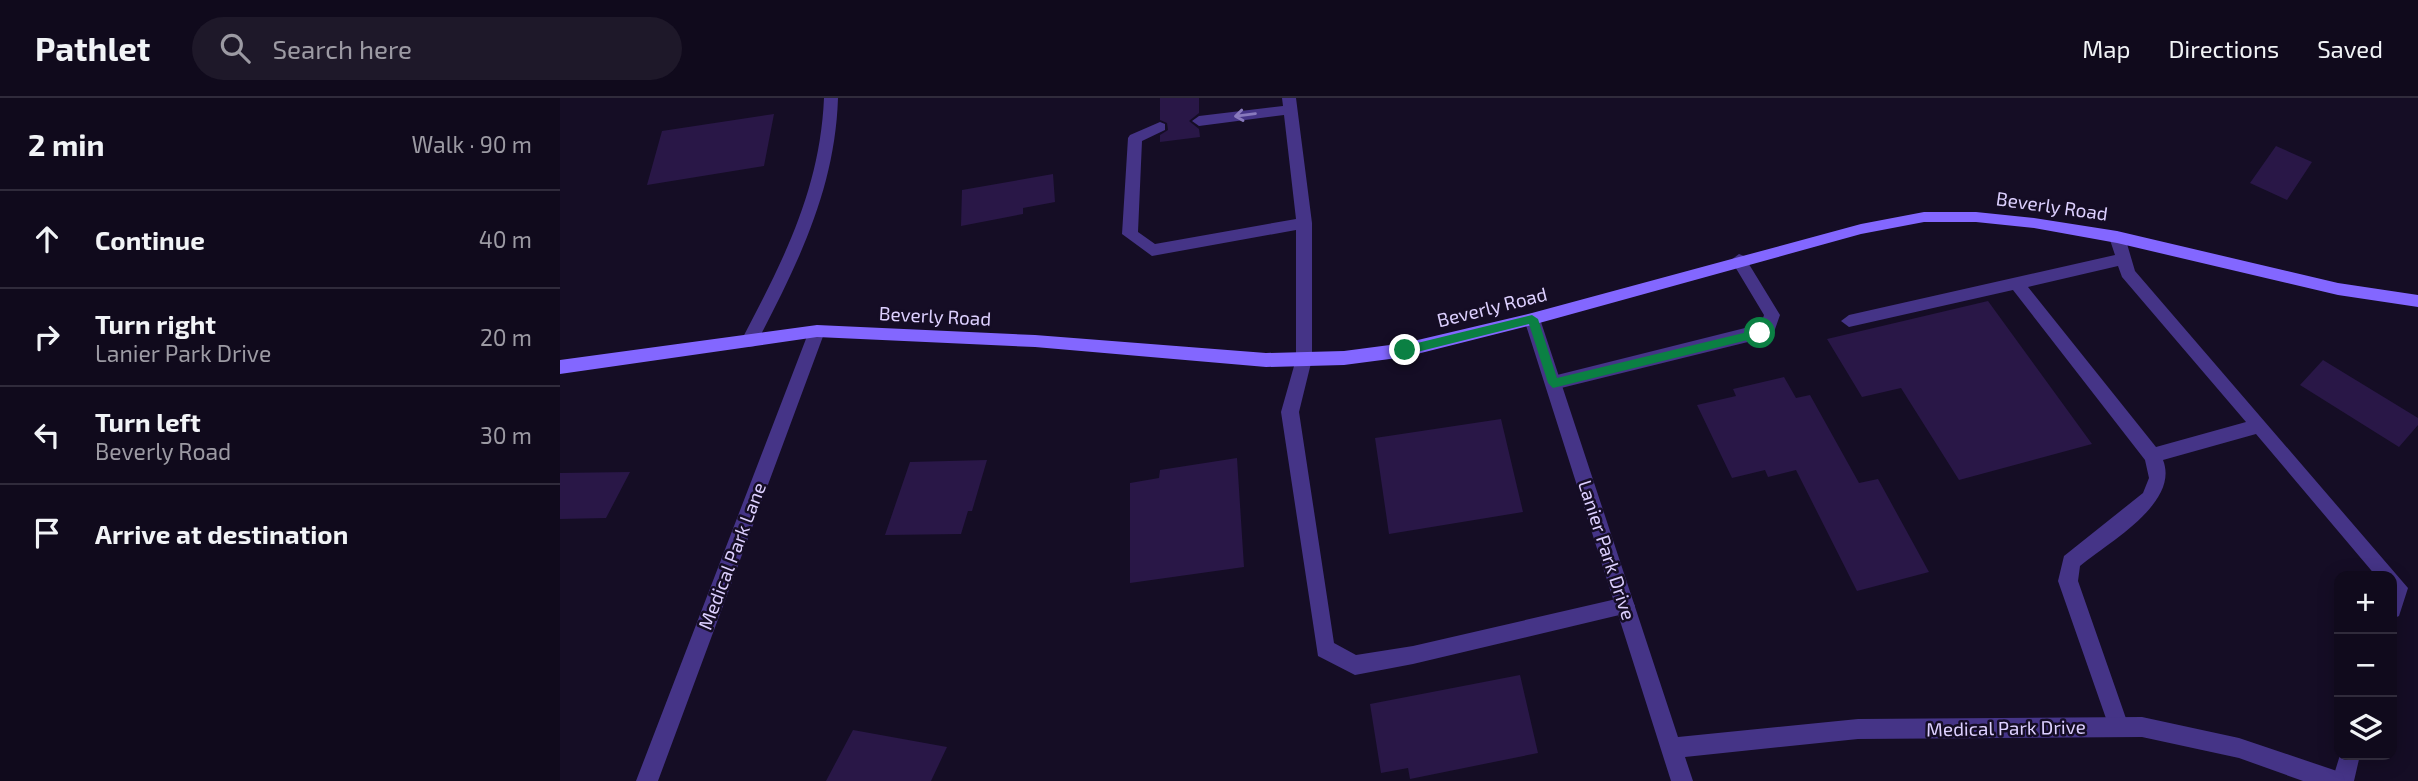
<!DOCTYPE html>
<html lang="en">
<head>
<meta charset="utf-8">
<style>
	body { margin:0; font-family:"Exo 2",sans-serif; background:#1e1829; color:#f1f3f6 }
	.controls { position:absolute; right:21px; bottom:21px; display:grid; overflow:hidden; border-radius:14px; box-shadow:0 4px 18px #0003 }
	.controls button { width:63px; height:63px; display:grid; place-items:center; padding:0; border:0; border-bottom:2px solid #302b3b; background:#100a1c; color:#f1f3f6; font:35px sans-serif }
	.stop { position:absolute; width:21px; height:21px; margin:-16px; border:5px solid #0b8043; border-radius:50%; background:#fff }
	.stop.end { background:#0b8043; border-color:#fff; box-shadow:0 2px 7px #0008 }
	.list { margin:0; padding:0; list-style:none }
	h2 { display:flex; justify-content:space-between; align-items:center; height:91px; margin:0; padding:0 28px; font-size:30px }
	h2 small { font-size:23px; font-weight:400; color:#9c9aa3 }
	.list li { display:grid; grid-template-columns:46px 1fr auto; gap:21px; align-items:center; box-sizing:border-box; height:98px; padding:0 28px; border-top:2px solid #302b3b }
	.list b { display:block; font-size:26px; white-space:nowrap }
	.list p { margin:0; font-size:23px; white-space:nowrap; color:#9c9aa3 }
	.list em { font-size:23px; font-style:normal; color:#9c9aa3 }
	.icon { flex:none; width:38px; height:38px; fill:none; stroke:currentColor; stroke-width:2; stroke-linecap:round; stroke-linejoin:round }
	.map { position:relative; flex:none; width:1858px; height:683px; overflow:hidden }
	header { display:flex; align-items:center; gap:42px; box-sizing:border-box; height:98px; padding:0 35px; background:#100a1c; border-bottom:2px solid #302b3b }
	header strong { font-size:33px }
	nav { display:flex; gap:38px; margin-inline-start:auto; font-size:24px }
	.search { width:490px; height:63px; background:#1e1829; display:flex; align-items:center; gap:18px; box-sizing:border-box; padding:0 24px; border-radius:38px; color:#9c9aa3; font-size:26px }
	main { display:flex }
	aside { flex:1; background:#100a1c }
	.map>svg:first-child { display:block }
	.building { fill:#291747 }
	.lines { fill:none; stroke-linecap:round; stroke-linejoin:round }
	.lane { fill:#453487; fill-rule:evenodd }
	.street { fill:#453487; fill-rule:evenodd }
	.secondary { fill:#8367ff; fill-rule:evenodd }
	.oneway { stroke:#897abd }
	.route { fill:#0b8043 }
	.labels { text-anchor:middle; stroke-width:5; stroke-linejoin:round; paint-order:stroke }
	.street-label { font-size:19px; fill:#ddd0ff; stroke:#150d25 }
</style>
</head>
<body>
<header>
<strong>Pathlet</strong>
<div class="search"><svg class="icon" aria-label="search" viewBox="0 0 24 24"><circle cx="10" cy="10" r="6"/><path d="M15 15l6 6"/></svg>Search here</div>
<nav><a>Map</a><a>Directions</a><a>Saved</a></nav>
</header>
<main>
<aside>
<h2>2 min<small>Walk · 90 m</small></h2>
<ul class="list">
<li><svg class="icon" aria-label="ahead" viewBox="0 0 24 24"><path d="M12 20V5M6 11l6-6 6 6"/></svg><div><b>Continue</b></div><em>40 m</em></li>
<li><svg class="icon" aria-label="right" viewBox="0 0 24 24"><path d="M7 20v-9h11M14 6l5 5-5 5"/></svg><div><b>Turn right</b><p>Lanier Park Drive</p></div><em>20 m</em></li>
<li><svg class="icon" aria-label="left" viewBox="0 0 24 24"><path d="M17 20v-9H6M10 6l-5 5 5 5"/></svg><div><b>Turn left</b><p>Beverly Road</p></div><em>30 m</em></li>
<li><svg class="icon" aria-label="arrive" viewBox="0 0 24 24"><path d="M6 21V4h12l-3 4 3 4H6"/></svg><div><b>Arrive at destination</b></div></li>
</ul>
</aside>
<div class="map">
<svg width="1858" height="683" viewBox="0 0 1858 683">
	<rect width="100%" height="100%" fill="#150d25"/>
	<!-- building -->
	<path class="building" d="M600 0H639V15L629 23 639 31 640 39 600 44V37L608 32 607 25 600 22Z
		M214 16 204 68 87 87 102 33Z
		M1716 48 1752 64 1727 102 1690 85Z
		M493 76 495 104 463 110V116L401 128 402 92Z
		M1428 203 1532 346 1399 382 1341 290 1302 299 1267 241Z
		M1763 262 1858 320V327L1839 349 1740 287Z
		M1224 279 1236 300 1250 297 1299 385 1318 381 1369 474 1297 493 1236 372 1208 379 1205 372 1172 380 1137 307 1176 298 1173 291Z
		M941 321 963 414 829 436 815 340Z
		M677 360 684 469 570 485V385L599 380 600 372Z
		M427 362 412 413H408L401 436 325 437 350 364Z
		M70 374 46 420 0 421V375Z
		M960 577 978 655 850 681 848 670 821 675 810 606Z
		M293 632 387 649 371 683H266Z"/>
	<g class="lines">
		<!-- lane -->
		<path class="lane" d="M264 0H278C275 93 237 167 195 248L189 249 181 243C223 163 260 92 264 0Z
			M722 0H736L752 125V261L739 314 774 545 796 557 853 548 1065 499 1072 502 1075 508 1072 514 853 566 795 577 758 558 721 314 736 261V132L592 158 562 136 568 40 570 37 600 24 605 26V32L582 43 578 134 595 146 736 121 724 17 639 28 632 23 639 18 723 8Z
			M1557 133 1565 139 1575 173 1848 490 1839 518 1832 521V478H1816L1696 336 1603 362C1620 405 1549 444 1520 468L1518 483 1569 629 1566 636 1559 639 1552 636 1549 629 1498 483 1504 458 1583 395 1589 380 1585 362 1453 192 1289 229 1281 223 1289 217 1555 157 1549 139ZM1558 168 1562 179 1686 324 1596 349 1468 189Z
			M1179 156 1184 158 1220 217 1214 234 1200 241 993 292 987 290 985 285 987 280 993 278 1201 226 1204 217 1171 162Z
			M1780 657H1800L1794 683H1772Z"/>
		<!-- street -->
		<path class="street" d="M972 215 980 221 1118 639 1298 621 1582 619 1679 640 1774 672 1782 675 1785 683H1743L1679 660 1582 639 1298 641 1125 659 1133 683H1111L964 221Z
			M257 227 265 233 98 683H76L249 233Z"/>
		<!-- secondary -->
		<path class="secondary" d="M1364 114H1416L1474 120 1557 133 1778 185 1858 197V209L1778 197 1557 145 1474 130 1416 124H1364L1301 136 972 227 845 259 784 267 706 269 475 249 257 239 0 276V262L257 227 475 237 706 255 784 253 845 245 972 215 1301 126Z"/>
	</g>
	<!-- one-way arrows -->
	<defs><path id="oneway-shaft" d="M-6 0H5M1.5-3L5.5 0L1.5 3" fill="none" stroke-width="1.6" stroke-linecap="round" stroke-linejoin="round" transform="scale(1.75)"/></defs>
	<use class="oneway" href="#oneway-shaft" transform="translate(685 17) rotate(173)"/>
	<!-- route -->
	<path class="route" d="M972 217 978 221 997 280 1200 231 1205 235 1200 239 993 290 988 285 969 226 845 257 839 252 845 248Z"/>
	<g class="labels">
		<!-- street labels -->
		<g class="street-label">
			<text transform="translate(1492 108) rotate(8)" y="7">Beverly Road</text>
			<text transform="translate(932 209) rotate(-14)" y="7">Beverly Road</text>
			<text transform="translate(375 218) rotate(3)" y="7">Beverly Road</text>
			<text transform="translate(1047 452) rotate(72)" y="7">Lanier Park Drive</text>
			<text transform="translate(172 458) rotate(-69)" y="7">Medical Park Lane</text>
			<text transform="translate(1446 630) rotate(-1)" y="7">Medical Park Drive</text>
		</g>
	</g>
</svg>
<div class="controls">
<button>+</button>
<button>−</button>
<button><svg class="icon" aria-label="layers" viewBox="0 0 24 24"><path d="M12 4l9 5-9 5-9-5zM3 14l9 5 9-5"/></svg></button>
</div>
<div class="stop" style="left:1200px;top:235px"></div>
<div class="stop end" style="left:845px;top:252px"></div>
</div>
</main>
</body>
</html>
